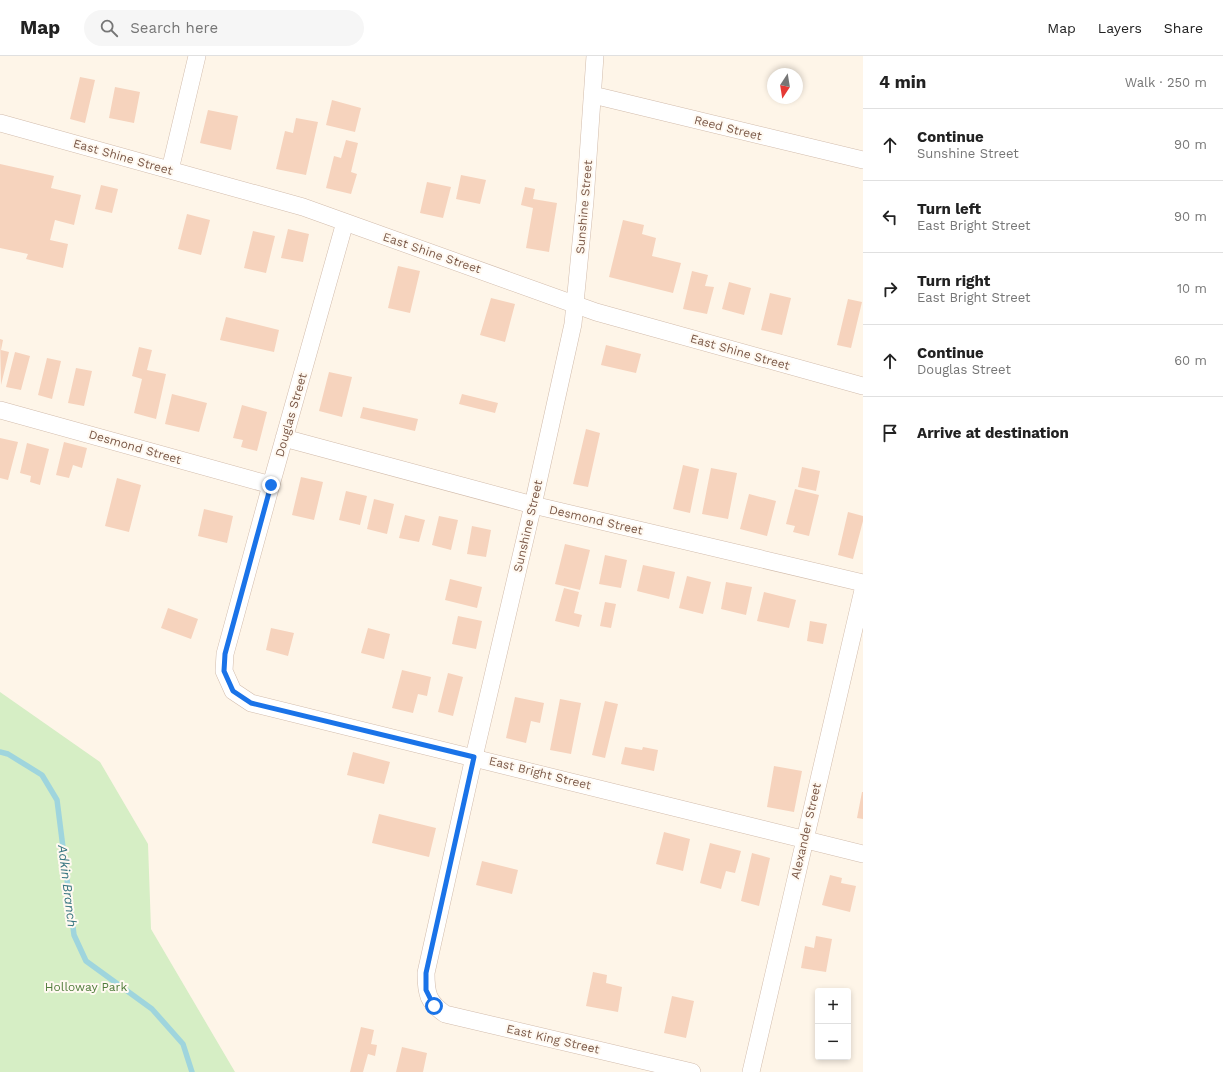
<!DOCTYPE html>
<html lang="en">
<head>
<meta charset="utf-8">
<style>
	body { margin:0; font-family:"Work Sans",sans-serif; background:#f6f6f6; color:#222 }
	.controls { position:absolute; right:12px; bottom:12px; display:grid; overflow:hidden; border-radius:4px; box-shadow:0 2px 6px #0003 }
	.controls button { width:36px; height:36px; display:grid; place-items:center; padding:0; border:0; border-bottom:1px solid #e0e0e0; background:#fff; color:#222; font:20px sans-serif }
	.compass { position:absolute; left:767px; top:12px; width:36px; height:36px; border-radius:50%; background:#fff; box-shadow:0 2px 6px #0003; rotate:192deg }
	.stop { position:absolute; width:12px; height:12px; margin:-9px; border:3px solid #1a73e8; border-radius:50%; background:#fff }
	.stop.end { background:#1a73e8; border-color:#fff; box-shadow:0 1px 4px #0008 }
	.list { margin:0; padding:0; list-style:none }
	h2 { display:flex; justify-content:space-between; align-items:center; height:52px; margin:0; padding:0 16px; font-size:17px }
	h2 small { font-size:13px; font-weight:400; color:#767676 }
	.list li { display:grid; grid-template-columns:26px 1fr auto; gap:12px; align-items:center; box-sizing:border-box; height:72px; padding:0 16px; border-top:1px solid #e0e0e0 }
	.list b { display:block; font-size:15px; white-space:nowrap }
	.list p { margin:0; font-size:13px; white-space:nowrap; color:#767676 }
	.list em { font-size:13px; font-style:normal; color:#767676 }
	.icon { flex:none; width:22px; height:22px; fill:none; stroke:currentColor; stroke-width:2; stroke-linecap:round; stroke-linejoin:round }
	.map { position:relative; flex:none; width:863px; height:1016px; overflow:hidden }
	header { display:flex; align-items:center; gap:24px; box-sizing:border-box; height:56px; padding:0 20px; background:#fff; border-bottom:1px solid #e0e0e0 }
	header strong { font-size:19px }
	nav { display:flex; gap:22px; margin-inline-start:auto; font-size:14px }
	.search { width:280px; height:36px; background:#f6f6f6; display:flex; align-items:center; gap:10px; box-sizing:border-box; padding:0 14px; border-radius:22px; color:#767676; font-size:15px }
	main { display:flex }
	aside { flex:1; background:#fff }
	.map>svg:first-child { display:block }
	.green { fill:#d6eec5 }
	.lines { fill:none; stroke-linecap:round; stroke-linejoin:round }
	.stream { stroke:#9fd5dd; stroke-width:5.5 }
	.building { fill:#f6d3bd }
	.street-casing { stroke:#d2bcac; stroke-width:18 }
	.street { stroke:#fff; stroke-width:17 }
	.route { stroke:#1a73e8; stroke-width:5 }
	.labels { text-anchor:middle; stroke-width:4; stroke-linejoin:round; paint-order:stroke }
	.street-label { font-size:12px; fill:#7c5a49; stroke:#fff9f1 }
	.park-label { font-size:12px; fill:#517c3c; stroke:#fff9f1 }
	.water-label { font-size:13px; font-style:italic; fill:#3a7782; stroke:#fff9f1 }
</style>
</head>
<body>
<header>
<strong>Map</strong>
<div class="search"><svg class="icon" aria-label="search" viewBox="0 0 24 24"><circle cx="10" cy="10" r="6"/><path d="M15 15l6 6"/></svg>Search here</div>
<nav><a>Map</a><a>Layers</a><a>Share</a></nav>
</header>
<main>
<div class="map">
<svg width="863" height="1016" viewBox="0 0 863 1016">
	<rect width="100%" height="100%" fill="#fef5e8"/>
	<!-- green -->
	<path class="green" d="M0 636 100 706 148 788 151 873 235 1016H0Z"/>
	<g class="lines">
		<!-- stream -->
		<path class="stream" d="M0 696 8 698 42 719 57 744 74 879 86 905 152 953 183 988 192 1016"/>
	</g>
	<!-- building -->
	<path class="building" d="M80 21 95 24 85 67 70 63Z
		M115 31 140 36 134 67 109 62Z
		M332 44 361 52 355 76 326 69Z
		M208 54 238 60 231 94 200 87Z
		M296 62 318 66 306 119 276 113 285 75 293 77Z
		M346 84 358 87 351 116 357 118 351 138 326 132 334 100 341 102Z
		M0 108 54 120 51 132 81 139 74 169 55 164 50 184 68 188 63 212 26 203 28 198 0 192Z
		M461 119 486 124 480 148 456 143Z
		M427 126 451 131 443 162 420 157Z
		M101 129 118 133 112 157 95 153Z
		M525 131 535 133 533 143 557 147 549 196 526 192 533 152 521 149Z
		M187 158 210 164 201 199 178 193Z
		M623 164 644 169 642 178 656 182 652 200 681 207 673 237 609 221Z
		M288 173 309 178 303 206 281 202Z
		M253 175 275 180 266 217 244 212Z
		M398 210 420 215 410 257 388 252Z
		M692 215 708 219 705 230 714 231 707 258 683 253Z
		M729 226 751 232 744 259 722 253Z
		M770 237 791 242 782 279 761 274Z
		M491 242 515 248 505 286 480 279Z
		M848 243 862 246 851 292 837 289Z
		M226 261 279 274 274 296 220 284Z
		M0 283 3 284 1 294 9 296 1 329Z
		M606 289 641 298 636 317 601 309Z
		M139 291 152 294 147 314 166 318 156 363 134 357 142 323 132 320Z
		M15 296 30 300 21 334 6 331Z
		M47 302 61 305 52 343 38 339Z
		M76 312 92 315 84 350 68 347Z
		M329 316 352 321 342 361 319 355Z
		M172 338 207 347 199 376 165 368Z
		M462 338 498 347 495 357 459 348Z
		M242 349 267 356 257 395 241 391 243 384 233 382Z
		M363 351 418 363 415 375 360 362Z
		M586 373 600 377 588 431 573 428Z
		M0 382 18 386 8 424 0 422Z
		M64 386 87 392 82 412 73 409 69 422 56 419Z
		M27 387 49 393 40 429 30 426 31 420 20 417Z
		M683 409 699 413 690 457 673 453Z
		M802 411 820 415 816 435 798 431Z
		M711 412 737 417 728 463 702 458Z
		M301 421 323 426 314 464 292 459Z
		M117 422 141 429 129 476 105 470Z
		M795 433 819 439 809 480 793 476 795 470 786 468Z
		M346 435 367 440 360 469 339 464Z
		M749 438 776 445 767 480 740 473Z
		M374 443 394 448 387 478 367 473Z
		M204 453 233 460 227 487 198 480Z
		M848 456 863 460V465L853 503 838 499Z
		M405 459 425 464 419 486 399 482Z
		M439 460 458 464 451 494 432 489Z
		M472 470 491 474 486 501 467 498Z
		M565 488 590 494 580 534 555 528Z
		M605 499 627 504 621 532 599 528Z
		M643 509 675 516 669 543 637 535Z
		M687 520 711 526 703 558 679 552Z
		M450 523 482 531 477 552 445 544Z
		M726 526 752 531 746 559 721 553Z
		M564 532 579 536 574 557 582 559 579 571 555 565Z
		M764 536 796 544 789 572 757 565Z
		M605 546 616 548 611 572 600 570Z
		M168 552 198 563 191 583 161 572Z
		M458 560 482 565 476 593 452 588Z
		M810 565 827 568 823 588 807 585Z
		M271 572 294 577 288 600 266 594Z
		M368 572 390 578 384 603 361 597Z
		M402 614 431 621 427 640 418 638 413 657 392 652Z
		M448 617 463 621 453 660 438 656Z
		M515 641 544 647 540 667 531 665 526 687 506 682Z
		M560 643 581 647 571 698 550 694Z
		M605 645 618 648 605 702 592 699Z
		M625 691 642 694 643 691 658 694 654 715 621 708Z
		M353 696 390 706 384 728 347 719Z
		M774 710 802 715 794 756 767 751Z
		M862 736H863V763L857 762Z
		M379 758 436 772 429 801 372 787Z
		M664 776 690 783 683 815 656 808Z
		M710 787 741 795 735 817 726 815 721 833 700 827Z
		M752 797 770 802 759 850 741 845Z
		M482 805 518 814 512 838 476 829Z
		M830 819 842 822 841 827 856 830 850 856 822 849Z
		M816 880 832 883 826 916 801 912 805 890 814 892Z
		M593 916 607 919 606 927 622 931 618 956 586 950Z
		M672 940 694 945 686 982 664 977Z
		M361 971 374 974 371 988 377 989 375 1000 368 998 363 1016H350Z
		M402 991 427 997 423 1016H396Z"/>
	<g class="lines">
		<!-- street casing -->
		<g class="street-casing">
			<path id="street" d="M595 0 585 145 573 268 533 449 474 701 426 917C426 938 428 946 445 958L692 1016
				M593 39 863 104
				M0 67 303 151 596 256 863 330
				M170 114 197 0
				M345 166 271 429 225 598 224 615 233 635 251 647 863 798
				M0 354 271 429
				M284 382 533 449 863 527
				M751 1016 863 534"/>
		</g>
		<!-- street -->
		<use href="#street" class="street"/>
	</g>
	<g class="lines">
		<!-- route -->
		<path class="route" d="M271 429 225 598 224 615 233 635 251 647 474 701 426 917V934L434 950"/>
	</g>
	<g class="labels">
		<!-- street labels -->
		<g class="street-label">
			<text transform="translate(728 72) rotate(14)" y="4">Reed Street</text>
			<text transform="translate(123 101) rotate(16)" y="4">East Shine Street</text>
			<text transform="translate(584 151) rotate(-85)" y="4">Sunshine Street</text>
			<text transform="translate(432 197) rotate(19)" y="4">East Shine Street</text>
			<text transform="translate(740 296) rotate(16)" y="4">East Shine Street</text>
			<text transform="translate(291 359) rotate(-74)" y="4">Douglas Street</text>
			<text transform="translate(135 391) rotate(16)" y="4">Desmond Street</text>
			<text transform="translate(596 464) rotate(13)" y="4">Desmond Street</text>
			<text transform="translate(528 470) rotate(-77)" y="4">Sunshine Street</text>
			<text transform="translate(540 717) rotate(14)" y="4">East Bright Street</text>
			<text transform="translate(806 775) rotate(-77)" y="4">Alexander Street</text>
			<text transform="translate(553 983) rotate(13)" y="4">East King Street</text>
		</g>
		<!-- park labels -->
		<g class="park-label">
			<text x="86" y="935">Holloway Park</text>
		</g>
		<!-- water labels -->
		<g class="water-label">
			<text transform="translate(68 830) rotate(83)" y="5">Adkin Branch</text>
		</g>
	</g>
</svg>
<div class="controls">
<button>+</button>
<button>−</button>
</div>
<svg class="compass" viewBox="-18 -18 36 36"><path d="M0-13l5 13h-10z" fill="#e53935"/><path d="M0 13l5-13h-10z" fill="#767676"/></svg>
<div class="stop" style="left:434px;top:950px"></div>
<div class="stop end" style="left:271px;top:429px"></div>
</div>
<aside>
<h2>4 min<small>Walk · 250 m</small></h2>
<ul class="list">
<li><svg class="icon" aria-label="ahead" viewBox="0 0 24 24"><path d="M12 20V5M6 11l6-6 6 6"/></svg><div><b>Continue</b><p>Sunshine Street</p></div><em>90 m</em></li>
<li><svg class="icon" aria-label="left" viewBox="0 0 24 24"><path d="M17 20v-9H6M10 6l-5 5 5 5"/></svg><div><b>Turn left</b><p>East Bright Street</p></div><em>90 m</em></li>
<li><svg class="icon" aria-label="right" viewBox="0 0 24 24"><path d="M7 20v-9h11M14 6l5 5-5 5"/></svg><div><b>Turn right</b><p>East Bright Street</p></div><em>10 m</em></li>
<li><svg class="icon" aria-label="ahead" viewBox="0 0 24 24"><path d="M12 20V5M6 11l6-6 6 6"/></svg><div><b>Continue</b><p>Douglas Street</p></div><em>60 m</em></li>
<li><svg class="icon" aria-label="arrive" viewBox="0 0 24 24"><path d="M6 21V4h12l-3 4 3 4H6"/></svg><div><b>Arrive at destination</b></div></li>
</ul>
</aside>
</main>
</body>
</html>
